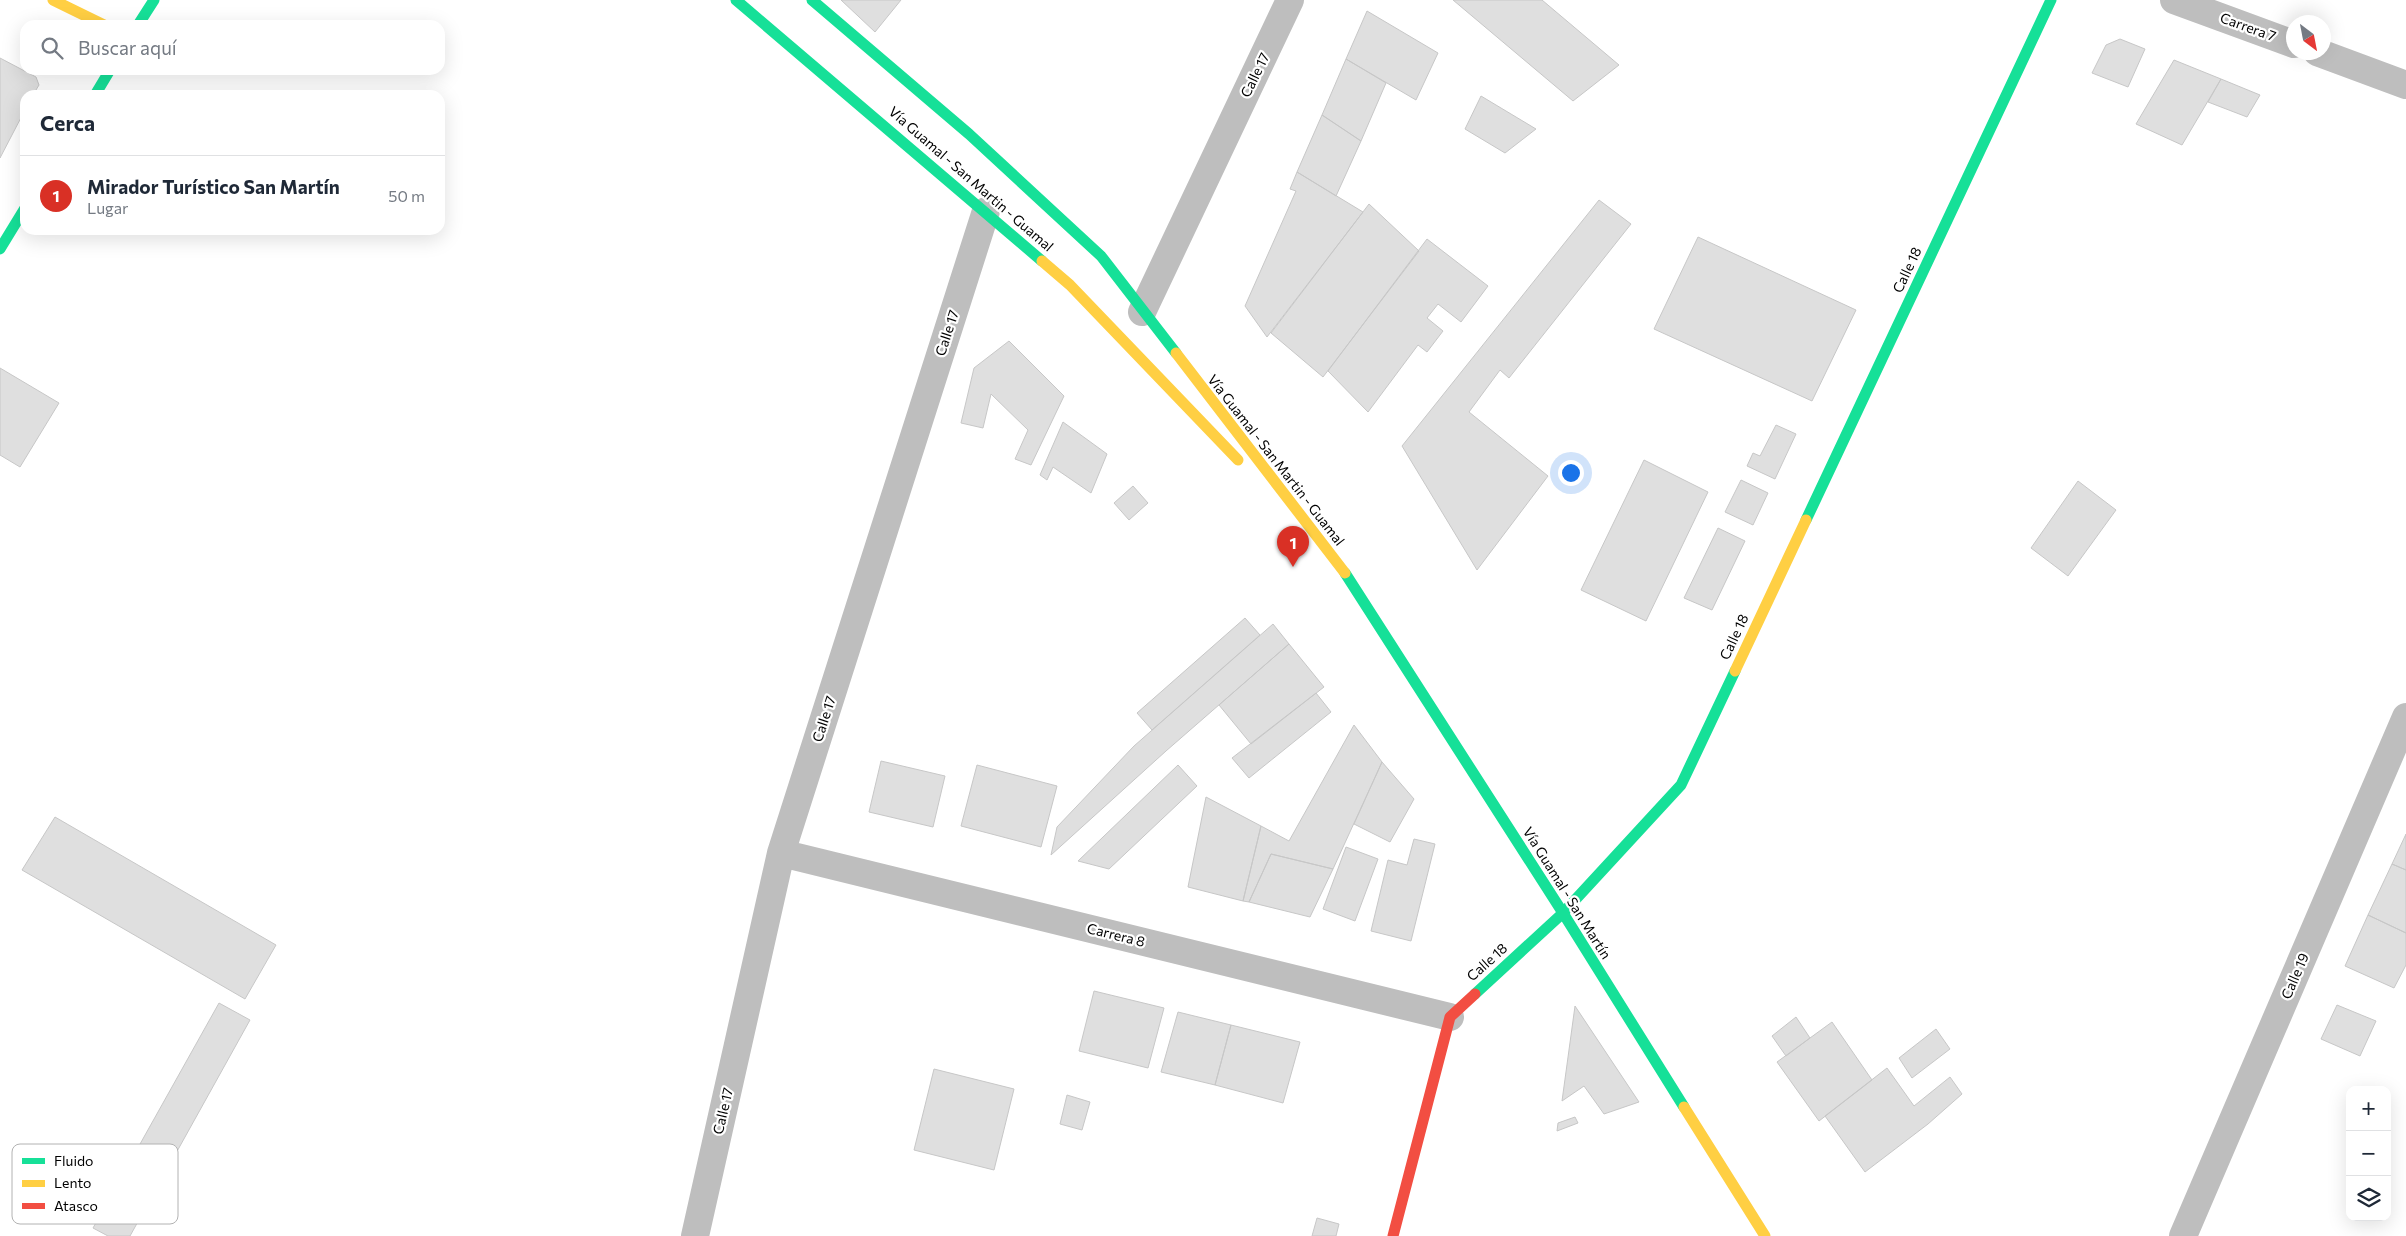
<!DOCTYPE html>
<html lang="es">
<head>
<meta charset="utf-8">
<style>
	body { margin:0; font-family:Commissioner,sans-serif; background:#f2f2f3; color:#1f2937 }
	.controls { position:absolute; right:15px; bottom:15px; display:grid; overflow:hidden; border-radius:10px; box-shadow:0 5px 20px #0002 }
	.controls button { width:45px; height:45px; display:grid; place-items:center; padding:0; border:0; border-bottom:1px solid #e0e1e3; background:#fff; color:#1f2937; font:25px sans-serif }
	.compass { position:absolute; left:2286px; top:15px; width:45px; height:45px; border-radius:50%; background:#fff; box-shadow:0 5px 20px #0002; rotate:148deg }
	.you { position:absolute; left:1570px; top:472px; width:18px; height:18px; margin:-12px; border:4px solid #fff; border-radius:50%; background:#1a73e8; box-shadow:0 0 0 8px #1a73e833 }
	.badge { display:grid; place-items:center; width:32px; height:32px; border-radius:50%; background:#d93025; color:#fff; font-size:16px; font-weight:700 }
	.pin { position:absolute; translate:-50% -41px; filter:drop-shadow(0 1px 2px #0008) }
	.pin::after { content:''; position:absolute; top:26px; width:18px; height:15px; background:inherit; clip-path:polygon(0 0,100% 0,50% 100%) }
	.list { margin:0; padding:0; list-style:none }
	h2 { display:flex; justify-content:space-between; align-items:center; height:65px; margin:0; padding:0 20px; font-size:21px }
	h2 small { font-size:16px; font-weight:400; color:#747a83 }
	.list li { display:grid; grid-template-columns:32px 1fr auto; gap:15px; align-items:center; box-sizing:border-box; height:80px; padding:0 20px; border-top:1px solid #e0e1e3 }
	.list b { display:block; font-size:19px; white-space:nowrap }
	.list p { margin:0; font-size:16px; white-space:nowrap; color:#747a83 }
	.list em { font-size:16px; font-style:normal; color:#747a83 }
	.icon { flex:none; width:28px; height:28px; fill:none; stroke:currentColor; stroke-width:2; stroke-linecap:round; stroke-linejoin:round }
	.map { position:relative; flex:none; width:2406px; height:1236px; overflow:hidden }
	.search { position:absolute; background:#fff; box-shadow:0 5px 20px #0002; left:20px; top:20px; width:425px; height:55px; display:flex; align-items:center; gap:12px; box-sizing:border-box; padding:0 18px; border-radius:15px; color:#747a83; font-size:19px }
	.panel { position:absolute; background:#fff; box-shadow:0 5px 20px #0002; left:20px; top:90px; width:425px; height:145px; border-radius:15px }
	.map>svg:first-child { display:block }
	.building { fill:#dfdfdf; stroke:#c7c7c7 }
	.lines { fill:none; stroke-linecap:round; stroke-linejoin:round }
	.street { stroke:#bebebe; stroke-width:28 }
	.fast { stroke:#16e098; stroke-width:11 }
	.slow { stroke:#ffcf43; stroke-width:11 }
	.jam { stroke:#f24e42; stroke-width:11 }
	.labels { text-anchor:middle; stroke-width:4.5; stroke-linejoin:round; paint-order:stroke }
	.street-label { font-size:14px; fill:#000; stroke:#fff }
	.key { fill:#fff; stroke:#b2b2b2; stroke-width:1 }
	.key-label { font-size:14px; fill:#000 }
</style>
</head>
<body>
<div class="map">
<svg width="2406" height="1236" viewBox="0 0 2406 1236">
	<rect width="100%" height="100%" fill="#fff"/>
	<!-- building -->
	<path class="building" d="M841 0H901L875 32Z
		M1453 0H1542L1619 65 1573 101Z
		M1367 11 1438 53 1416 100 1346 59Z
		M2120 39 2145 49 2128 87 2092 73 2106 45Z
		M0 58 36 77 39 85 33 95H25V110L0 158Z
		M1346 59 1386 83 1361 141 1322 115Z
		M2174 60 2221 79 2182 145 2136 124Z
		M2221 79 2260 95 2247 117 2208 102Z
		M1481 96 1536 129 1505 153 1465 129Z
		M1322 115 1361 141 1336 196 1297 172Z
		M1297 172 1363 212 1267 337 1245 306 1296 191 1290 189Z
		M1599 200 1631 224 1509 378 1500 370 1469 412 1548 476 1477 570 1402 446Z
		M1369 204 1419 251 1323 377 1271 333Z
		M1698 237 1856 310 1812 401 1654 329Z
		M1427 239 1488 286 1461 322 1438 304 1427 318 1443 331 1427 352 1418 345 1368 412 1328 371Z
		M1009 341 1064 396 1031 465 1015 459 1028 430 991 394 983 428 961 423 974 368Z
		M0 368 59 403 20 467 0 455Z
		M1063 422 1107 454 1091 493 1053 467 1047 480 1040 475Z
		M1776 425 1796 434 1775 479 1747 466 1753 453 1760 456Z
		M1644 460 1708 492 1646 621 1581 590Z
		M1741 480 1768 493 1753 525 1725 512Z
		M2078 481 2116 510 2068 576 2031 548Z
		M1133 486 1148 503 1129 520 1114 503Z
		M1718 528 1745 541 1712 610 1684 598Z
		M1245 618 1260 635 1152 730 1137 713Z
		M1273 624 1289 644 1166 751 1051 855 1057 827 1134 746Z
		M1289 644 1324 687 1251 744 1219 705Z
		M1316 693 1331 712 1249 778 1232 758Z
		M1354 725 1382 762 1333 869 1271 854 1249 902 1243 901 1261 826 1289 841Z
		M881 761 945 776 933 827 869 812Z
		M1382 762 1414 799 1390 842 1354 824Z
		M977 765 1057 786 1041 847 961 826Z
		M1178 765 1197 786 1109 869 1078 861Z
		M1206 797 1261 826 1243 901 1188 887Z
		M55 817 276 945 245 999 22 870Z
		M2406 834V870L2392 864Z
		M1414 839 1435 844 1411 941 1371 931 1388 860 1407 865Z
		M1346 847 1378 859 1355 921 1323 909Z
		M1271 854 1333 869 1310 917 1249 902Z
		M2392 864 2406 870V933L2368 915Z
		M2368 915 2406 933V965L2394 988 2345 966Z
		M1094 991 1164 1008 1148 1068 1079 1051Z
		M219 1003 250 1020 130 1236H108L93 1228Z
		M2337 1005 2376 1021 2360 1056 2321 1039Z
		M1575 1006 1639 1102 1604 1114 1584 1086 1562 1101Z
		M1178 1012 1231 1025 1215 1085 1161 1072Z
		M1796 1017 1810 1038 1786 1056 1772 1036Z
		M1832 1022 1872 1080 1819 1121 1777 1062Z
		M1231 1025 1300 1042 1283 1103 1215 1085Z
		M1936 1029 1950 1049 1912 1078 1899 1058Z
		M1887 1068 1914 1106 1950 1077 1962 1094 1928 1124 1865 1172 1825 1116Z
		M934 1069 1014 1089 994 1170 914 1150Z
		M1067 1095 1090 1102 1082 1130 1060 1124Z
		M1575 1117 1578 1123 1557 1131 1558 1123Z
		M1317 1218 1339 1224 1336 1236H1312Z"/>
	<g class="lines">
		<!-- street -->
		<path class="street" d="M2174 0 2294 44
			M2317 52 2406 85
			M1142 312 1290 0
			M781 853 1450 1017
			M695 1236 781 853 986 211
			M2183 1236 2406 717"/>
		<!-- fast -->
		<path class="fast" d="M736 0 1042 261
			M812 0 969 134 1101 256 1176 353
			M138 25 154 0
			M95 95 110 70
			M0 249 25 208
			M1806 520 2051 0
			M1345 573 1563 913 1684 1107
			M1475 994 1563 913 1681 785 1735 671"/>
		<!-- slow -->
		<path class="slow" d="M53 0 104 25
			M1042 261 1070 285 1238 460
			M1176 353 1345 573
			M1735 671 1806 520
			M1684 1107 1765 1236"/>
		<!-- jam -->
		<path class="jam" d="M1393 1236 1450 1017 1475 994"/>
	</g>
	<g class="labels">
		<!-- street labels -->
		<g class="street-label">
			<text transform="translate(2248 27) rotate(20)" y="5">Carrera 7</text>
			<text transform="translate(1255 75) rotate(-64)" y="5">Calle 17</text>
			<text transform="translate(971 179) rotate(41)" y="5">Vía Guamal - San Martin - Guamal</text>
			<text transform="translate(1907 270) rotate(-65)" y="5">Calle 18</text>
			<text transform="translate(947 333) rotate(-72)" y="5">Calle 17</text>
			<text transform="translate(1276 460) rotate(52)" y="5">Vía Guamal - San Martin - Guamal</text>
			<text transform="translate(1734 637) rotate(-65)" y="5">Calle 18</text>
			<text transform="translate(824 719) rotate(-72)" y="5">Calle 17</text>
			<text transform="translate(1567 893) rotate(58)" y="5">Vía Guamal - San Martín</text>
			<text transform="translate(1116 935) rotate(14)" y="5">Carrera 8</text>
			<text transform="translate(1487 962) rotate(-42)" y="5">Calle 18</text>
			<text transform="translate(2295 976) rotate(-67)" y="5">Calle 19</text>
			<text transform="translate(723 1111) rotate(-77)" y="5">Calle 17</text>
		</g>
	</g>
	<!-- legend -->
	<rect x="12" y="1144" width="166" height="80" rx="8" class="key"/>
	<rect x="22" y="1158" width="23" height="6" fill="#16e098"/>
	<rect x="22" y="1180" width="23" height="7" fill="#ffcf43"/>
	<rect x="22" y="1203" width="23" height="6" fill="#f24e42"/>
	<g class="key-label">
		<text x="54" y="1166">Fluido</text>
		<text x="54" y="1188">Lento</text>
		<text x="54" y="1211">Atasco</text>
	</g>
</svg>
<div class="controls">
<button>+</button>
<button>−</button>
<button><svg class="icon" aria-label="layers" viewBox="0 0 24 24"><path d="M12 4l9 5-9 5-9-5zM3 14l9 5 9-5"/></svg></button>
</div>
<svg class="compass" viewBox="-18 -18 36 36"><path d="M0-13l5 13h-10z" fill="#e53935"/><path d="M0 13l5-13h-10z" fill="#747a83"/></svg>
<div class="you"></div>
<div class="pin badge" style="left:1293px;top:567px">1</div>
<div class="search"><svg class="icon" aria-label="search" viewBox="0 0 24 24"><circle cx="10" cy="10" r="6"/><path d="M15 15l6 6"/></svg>Buscar aquí</div>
<section class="panel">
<h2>Cerca<small></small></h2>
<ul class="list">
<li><span class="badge">1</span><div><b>Mirador Turístico San Martín</b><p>Lugar</p></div><em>50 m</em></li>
</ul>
</section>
</div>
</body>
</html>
